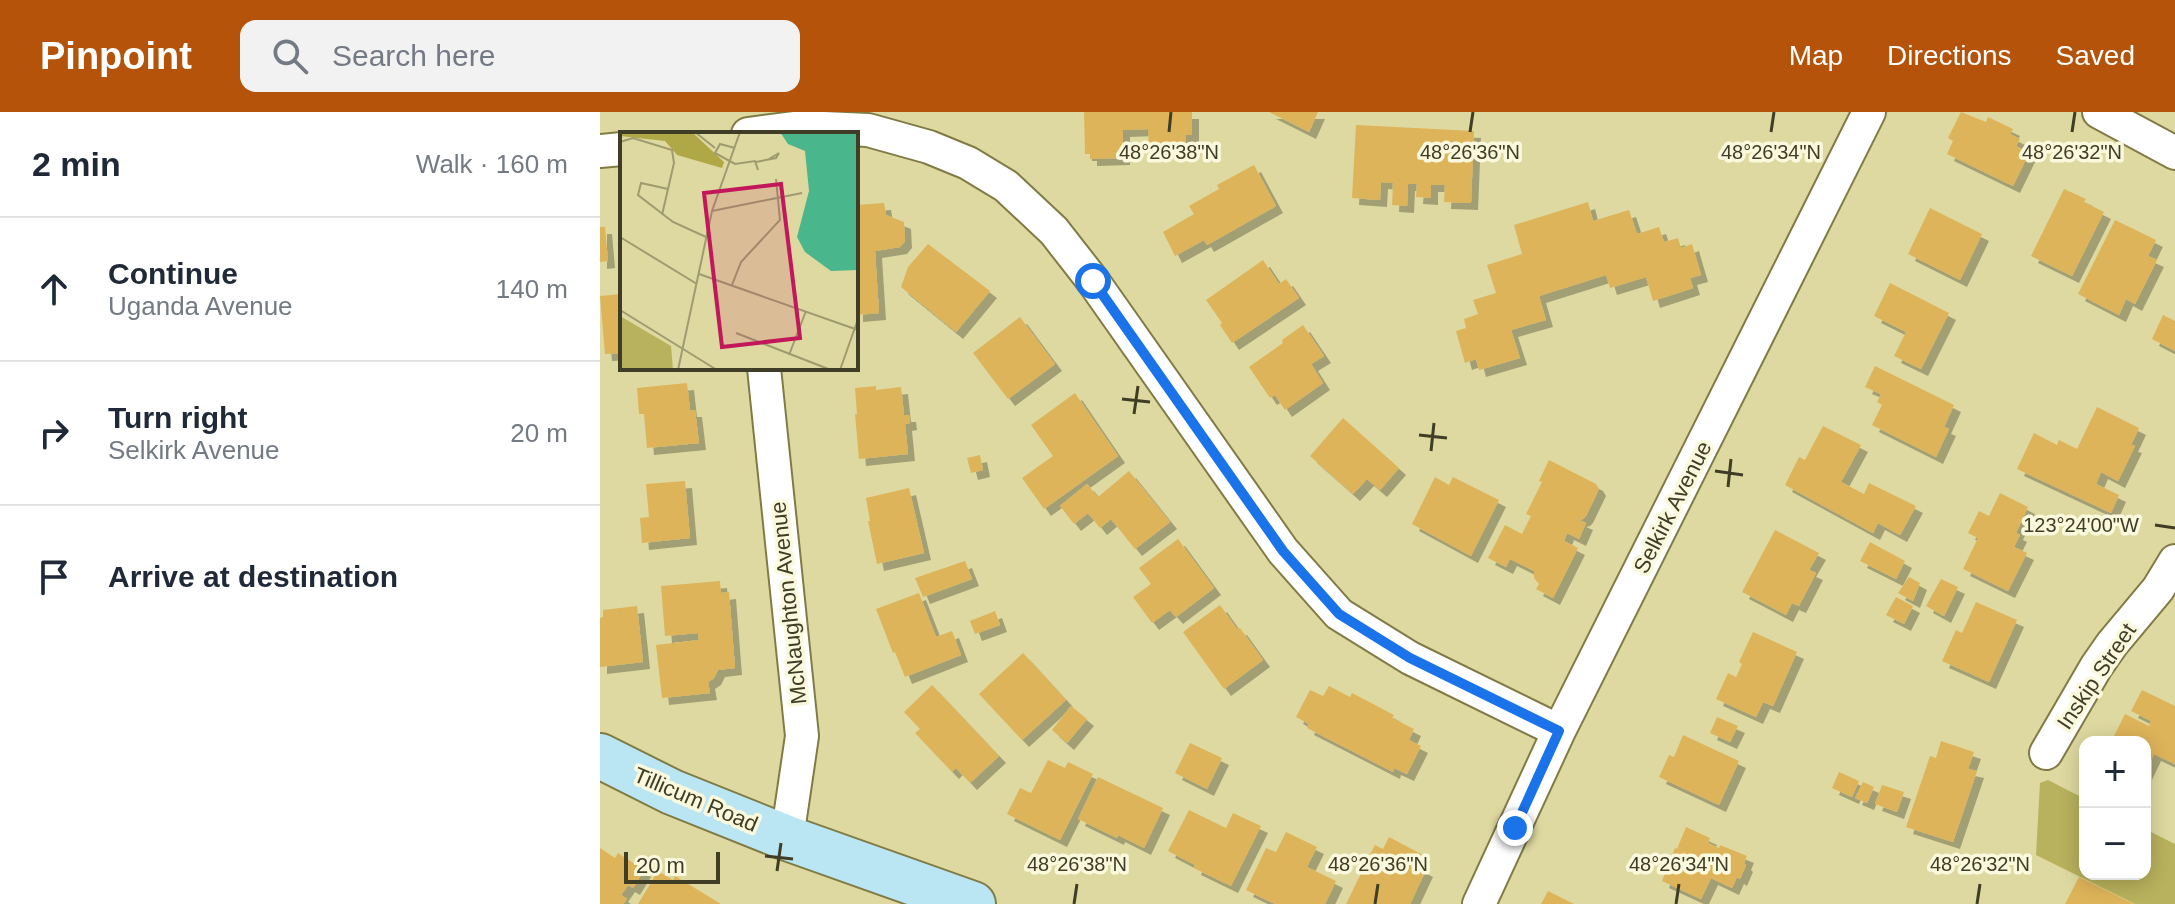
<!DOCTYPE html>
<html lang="en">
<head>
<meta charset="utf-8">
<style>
	body { margin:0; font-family:Helvetica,sans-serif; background:#f2f2f3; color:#1f2937 }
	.controls { position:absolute; right:24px; bottom:24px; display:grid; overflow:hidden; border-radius:16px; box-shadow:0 4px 20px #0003 }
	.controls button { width:72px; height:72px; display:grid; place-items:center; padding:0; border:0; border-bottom:2px solid #e0e1e3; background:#fff; color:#1f2937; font:40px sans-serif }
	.scale { position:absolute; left:24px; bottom:20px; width:96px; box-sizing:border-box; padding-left:8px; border:4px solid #3f3d25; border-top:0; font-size:22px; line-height:28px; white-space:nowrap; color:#3f3d25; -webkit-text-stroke:6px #fbf9dd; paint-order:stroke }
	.stop { position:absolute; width:24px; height:24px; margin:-18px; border:6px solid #1a73e8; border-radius:50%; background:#fff }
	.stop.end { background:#1a73e8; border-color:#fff; box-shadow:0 2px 8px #0008 }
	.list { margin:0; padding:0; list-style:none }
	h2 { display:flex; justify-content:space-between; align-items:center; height:104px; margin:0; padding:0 32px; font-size:34px }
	h2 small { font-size:26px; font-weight:400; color:#747a83 }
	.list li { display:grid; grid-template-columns:52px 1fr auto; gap:24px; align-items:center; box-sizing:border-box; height:144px; padding:0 32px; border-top:2px solid #e0e1e3 }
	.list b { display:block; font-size:30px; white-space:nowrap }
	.list p { margin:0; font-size:26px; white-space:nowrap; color:#747a83 }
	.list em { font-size:26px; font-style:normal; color:#747a83 }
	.icon { flex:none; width:44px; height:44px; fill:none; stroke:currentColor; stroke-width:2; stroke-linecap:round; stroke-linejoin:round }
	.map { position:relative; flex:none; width:1575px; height:792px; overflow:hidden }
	header { display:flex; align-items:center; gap:48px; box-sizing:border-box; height:112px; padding:0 40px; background:#b45309; color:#fff }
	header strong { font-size:38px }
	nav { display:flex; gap:44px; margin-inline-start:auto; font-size:28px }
	.search { width:560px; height:72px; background:#f2f2f3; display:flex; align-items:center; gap:20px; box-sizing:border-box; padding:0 28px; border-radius:16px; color:#747a83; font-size:30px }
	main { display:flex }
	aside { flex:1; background:#fff }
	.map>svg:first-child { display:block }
	.green { fill:#b8b15d }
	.building { fill:#deb45a; filter:url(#shadow) }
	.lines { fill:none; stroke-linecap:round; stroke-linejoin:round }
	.street-casing { stroke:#807b45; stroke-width:36 }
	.secondary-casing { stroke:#807b45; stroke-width:48 }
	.street { stroke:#fff; stroke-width:32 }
	.secondary { stroke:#bae5f2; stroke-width:44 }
	.route { stroke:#1a73e8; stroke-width:10 }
	.ticks { fill:none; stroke:#3f3d25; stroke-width:3 }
	.labels { text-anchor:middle; stroke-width:7; stroke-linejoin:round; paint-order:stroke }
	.street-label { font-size:22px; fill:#3f3d25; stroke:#fbf9dd }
	.inset-river { fill:none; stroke:#49b68b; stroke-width:4 }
	.inset-road { fill:none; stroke:#9e9b6f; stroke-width:2 }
	.view { fill:#c2185b; fill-opacity:0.15; stroke:#c2185b; stroke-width:4 }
	.inset-edge { fill:none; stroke:#3f3d25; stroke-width:4 }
	.ticks-label { font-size:20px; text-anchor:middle; fill:#3f3d25; stroke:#fbf9dd; stroke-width:7; stroke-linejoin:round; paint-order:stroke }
</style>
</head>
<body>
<header>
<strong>Pinpoint</strong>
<div class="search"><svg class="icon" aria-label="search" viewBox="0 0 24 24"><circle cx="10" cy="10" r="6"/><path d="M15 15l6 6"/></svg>Search here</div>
<nav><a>Map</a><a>Directions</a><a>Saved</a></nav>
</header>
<main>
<aside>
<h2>2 min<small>Walk · 160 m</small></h2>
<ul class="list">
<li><svg class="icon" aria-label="ahead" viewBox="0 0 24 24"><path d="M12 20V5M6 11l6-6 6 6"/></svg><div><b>Continue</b><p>Uganda Avenue</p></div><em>140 m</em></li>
<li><svg class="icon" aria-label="right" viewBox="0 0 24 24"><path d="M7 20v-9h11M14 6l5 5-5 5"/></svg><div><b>Turn right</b><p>Selkirk Avenue</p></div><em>20 m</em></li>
<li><svg class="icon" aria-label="arrive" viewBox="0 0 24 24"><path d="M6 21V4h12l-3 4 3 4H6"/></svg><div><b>Arrive at destination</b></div></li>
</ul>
</aside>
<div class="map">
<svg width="1575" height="792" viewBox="0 0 1575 792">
	<defs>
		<filter id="shadow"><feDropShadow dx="7" dy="7" stdDeviation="0" flood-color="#0004"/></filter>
	</defs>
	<rect width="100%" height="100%" fill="#ded9a0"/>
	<!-- green -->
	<path class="green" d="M1448 668 1485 687V762H1545V717L1575 732V792H1535L1436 743 1440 671Z"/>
	<!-- building -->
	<path class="building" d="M484 0H592V23H586V35L549 36 548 17 523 18V46L490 47V42H485Z
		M669 0H718L709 20Z
		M1361 0 1386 10 1388 5 1413 17 1410 22 1420 27 1416 34 1429 41 1413 74 1347 42 1353 29 1348 26Z
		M756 13 874 19 871 91 844 90 845 73H831V86L816 85 817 72H808L807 94 792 93 793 71 781 70 780 88 752 86Z
		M654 53 676 94 607 133 604 128 575 144 563 120 594 102 589 94 619 77 617 73Z
		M1464 77 1486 87 1484 90 1504 100 1472 164 1431 144Z
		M988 90 993 109 1029 98 1037 122 1059 115 1064 130 1078 126 1081 136 1092 132 1101 163 1090 166 1093 176 1053 189 1046 165 1010 176 1006 163 939 184 946 208 911 218 920 246 879 258 876 247 865 251 856 219 866 216 864 207 878 202 873 188 896 181 887 153 922 142 914 113Z
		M284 91 286 103 304 110 305 129 300 135 275 139 279 201 256 203V93Z
		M1330 96 1382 122 1360 168 1308 142Z
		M1515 108 1556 128 1548 144 1557 148 1535 192 1526 187 1519 203 1478 182Z
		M0 115H5L8 149 0 150Z
		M328 132 390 179 356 220 301 175 308 155Z
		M663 148 679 172 686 167 699 186 632 231 620 213 622 211 606 188Z
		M1290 171 1349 201 1321 257 1294 244 1306 220 1274 204Z
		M22 182V241L5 242 0 184Z
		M1563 203 1575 209V239L1552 227Z
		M420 205 455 252 408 287 373 241Z
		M703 213 724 244 711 252 723 271 685 298 675 283 670 286 649 255 683 231 682 228Z
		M1275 254 1354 293 1344 315 1349 317 1336 345 1272 313 1282 293 1277 290 1281 282 1265 275Z
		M87 271 90 298H95L99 331 47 336 44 302H39L37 276Z
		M276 274V278L301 275 304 303H309L310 311 305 312 308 342 259 347 255 302H257L255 276Z
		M475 281 518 344 444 397 422 366 453 344 431 313Z
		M1497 295 1539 316 1531 333 1535 334 1518 369 1501 360 1496 372 1519 383 1511 401 1417 357 1434 321 1457 333 1459 328 1477 337Z
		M743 306 799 356 780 378 767 367 753 382 710 344Z
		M1223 314 1261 333 1241 370 1264 382 1269 371 1316 394 1300 423 1278 411 1273 421 1185 373 1199 345 1205 348Z
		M380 343 383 358 371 361 367 346Z
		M949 348 996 372 999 377 986 404 983 407 979 408 986 411 979 427 967 421 964 429 978 436 953 486 936 477 939 472 934 466V459L910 447 906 455 888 446 905 413 922 422 931 404 926 402 942 370 939 369Z
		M529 359 570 410 535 437 511 407 500 416 488 401 474 412 460 394 487 372 498 385Z
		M835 365 849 373 853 365 899 388 871 444 812 412Z
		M85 369 90 426 42 431 40 406 49 405 46 372Z
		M309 376 324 441 277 452 268 409H270L266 386Z
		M1400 381 1428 395 1416 421 1420 423 1414 435 1427 441 1408 479 1363 457 1378 426 1368 421 1379 399 1389 404Z
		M1175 418 1219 441 1209 458 1216 461 1199 494 1192 491 1186 503 1142 480Z
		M578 427 614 476 576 505 570 498 552 511 533 485 551 472 539 456Z
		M1270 430 1305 449 1296 467 1260 449Z
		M365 449 372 467 323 485 315 466Z
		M1309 465 1320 471 1313 489 1298 481Z
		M1341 467 1358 475 1344 504 1326 494Z
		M120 469 121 481 129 480 135 556 118 558 114 566 108 570 110 581 62 586 56 533 99 528 98 521 65 524 61 474Z
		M319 481 336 525 352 519 361 543 305 565 295 540 293 541 276 497Z
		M1296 485 1313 494 1304 512 1286 503Z
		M1376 490 1417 508 1389 570 1342 549 1356 518 1362 521Z
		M620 493 637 517 640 516 663 548 624 577 583 520Z
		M37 494 43 550 0 555V506L3 505V498Z
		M395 499 400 513 375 522 370 509Z
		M1153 520 1197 540 1173 594 1163 590 1156 605 1116 587 1128 561 1136 565 1142 552 1139 550Z
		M423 541 466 588 422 628 379 582Z
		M332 573 399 644 370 671 356 656 352 660 315 621 320 617 304 600Z
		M729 574 750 585 752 581 794 603 792 606 814 617 809 628 821 634 807 662 794 656 793 660 707 616 709 612 696 605 710 578 723 584Z
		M1542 578 1575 594V652L1554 642 1545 661V630H1511L1525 602 1549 614 1551 609 1531 599Z
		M471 594 487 607 467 631 452 618Z
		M1117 605 1138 614 1130 630 1110 621Z
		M1083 623 1139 649 1119 693 1059 665 1069 643 1074 645Z
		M1341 629 1374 640 1368 657 1377 659 1353 730 1306 715 1330 644 1336 646Z
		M590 631 622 646 607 677 575 661Z
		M448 648 465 656 468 650 493 662 460 728 407 702 420 676 431 681Z
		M1239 660 1259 669 1252 685 1232 676Z
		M498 665 563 696 544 736 518 723 517 726 478 707Z
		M1263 670 1274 675 1267 691 1255 686Z
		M1282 673 1304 680 1297 700 1275 692Z
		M589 698 626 716 633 701 661 714 631 774 594 756 595 753 568 739Z
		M1086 715 1110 726 1108 731 1119 736 1120 733 1147 744 1144 751 1146 753 1140 767 1137 765 1132 776 1111 766 1101 787 1062 769 1075 736 1077 737Z
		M686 720 717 735 707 755 736 769 725 792H675L646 778 666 736 676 740Z
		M789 725 823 743 818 754 826 758 810 792H746L775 733 783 737Z
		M0 736 15 746 18 741 44 758 33 776 28 773 21 783 27 787 23 792H0Z
		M58 759 73 768 75 764 121 792H38Z
		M1479 765 1534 792H1465Z
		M948 779 974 792H941Z"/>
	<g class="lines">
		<!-- street casing -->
		<g class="street-casing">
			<path id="street" d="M1499 0 1575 41
				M148 22 202 15 268 18 329 35 368 51 406 74 454 119 493 169 683 439 739 502 810 546 959 619
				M0 39 22 37
				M164 256 202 624 187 726
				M1446 641 1496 555 1512 532 1558 477 1575 449
				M879 792 959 619 1269 0"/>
		</g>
		<!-- secondary casing -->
		<g class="secondary-casing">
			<path id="secondary" d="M0 644 72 680 187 726 373 792"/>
		</g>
		<!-- street -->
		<use href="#street" class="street"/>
		<!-- secondary -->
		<use href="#secondary" class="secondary"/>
	</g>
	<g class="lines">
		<!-- route -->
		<path class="route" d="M493 169 683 439 739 502 810 546 959 619 915 716"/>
	</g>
	<!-- ticks -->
	<path class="ticks" d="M569 20 571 0M870 20 873 0M1171 20 1174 0M1472 20 1475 0M522 287 550 290M534 302 538 274M819 323 847 326M831 339 834 311M1115 359 1143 363M1128 375 1131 347M1555 413 1575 416M165 744 193 747M177 759 181 731M474 792 477 772M775 792 778 772M1076 792 1079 772M1377 792 1380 772"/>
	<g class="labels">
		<!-- street labels -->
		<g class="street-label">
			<text transform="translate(1072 395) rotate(-63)" y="8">Selkirk Avenue</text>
			<text transform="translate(188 491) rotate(-96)" y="8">McNaughton Avenue</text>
			<text transform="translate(1496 564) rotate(-56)" y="8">Inskip Street</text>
			<text transform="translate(96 687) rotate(23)" y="8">Tillicum Road</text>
		</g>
	</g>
	<!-- overview -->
	<g transform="translate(20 20)">
		<rect width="238" height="238" fill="#ded9a0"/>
		<path d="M0 184 51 214 53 238H0Z" fill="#b8b15d"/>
		<path d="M0 0H72L104 30 102 36 57 23 45 9 0 4Z" fill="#b0a746"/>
		<path d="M160 0H238V138L211 139 185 120 177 105 189 59 185 19 168 12Z" fill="#49b68b"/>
		<path class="inset-river" d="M189 0 238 52"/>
		<path class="inset-road" d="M75 0 95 16M0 10 13 6 52 18 54 31 42 83M115 16 100 12 95 21 115 32 135 29 138 38M136 30 156 26 159 21 149 27M48 57 21 51 18 63 53 90 86 105M92 79 182 61M0 105 77 152M79 142 238 198M112 153 121 130 160 88 156 47M0 178 97 238M116 201 211 238M169 223 186 179M58 238 92 79 120 0M220 238 238 187"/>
		<path class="view" d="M161 52 180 206 102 215 84 61Z"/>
		<rect width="238" height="238" class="inset-edge"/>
	</g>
	<g class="ticks-label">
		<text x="569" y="47">48°26'38"N</text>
		<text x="870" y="47">48°26'36"N</text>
		<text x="1171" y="47">48°26'34"N</text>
		<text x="1472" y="47">48°26'32"N</text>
		<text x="1481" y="420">123°24'00"W</text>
		<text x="477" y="759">48°26'38"N</text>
		<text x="778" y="759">48°26'36"N</text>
		<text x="1079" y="759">48°26'34"N</text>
		<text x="1380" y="759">48°26'32"N</text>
	</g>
</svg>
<div class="controls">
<button>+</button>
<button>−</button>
</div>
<div class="scale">20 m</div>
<div class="stop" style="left:493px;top:169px"></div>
<div class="stop end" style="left:915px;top:716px"></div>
</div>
</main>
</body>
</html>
